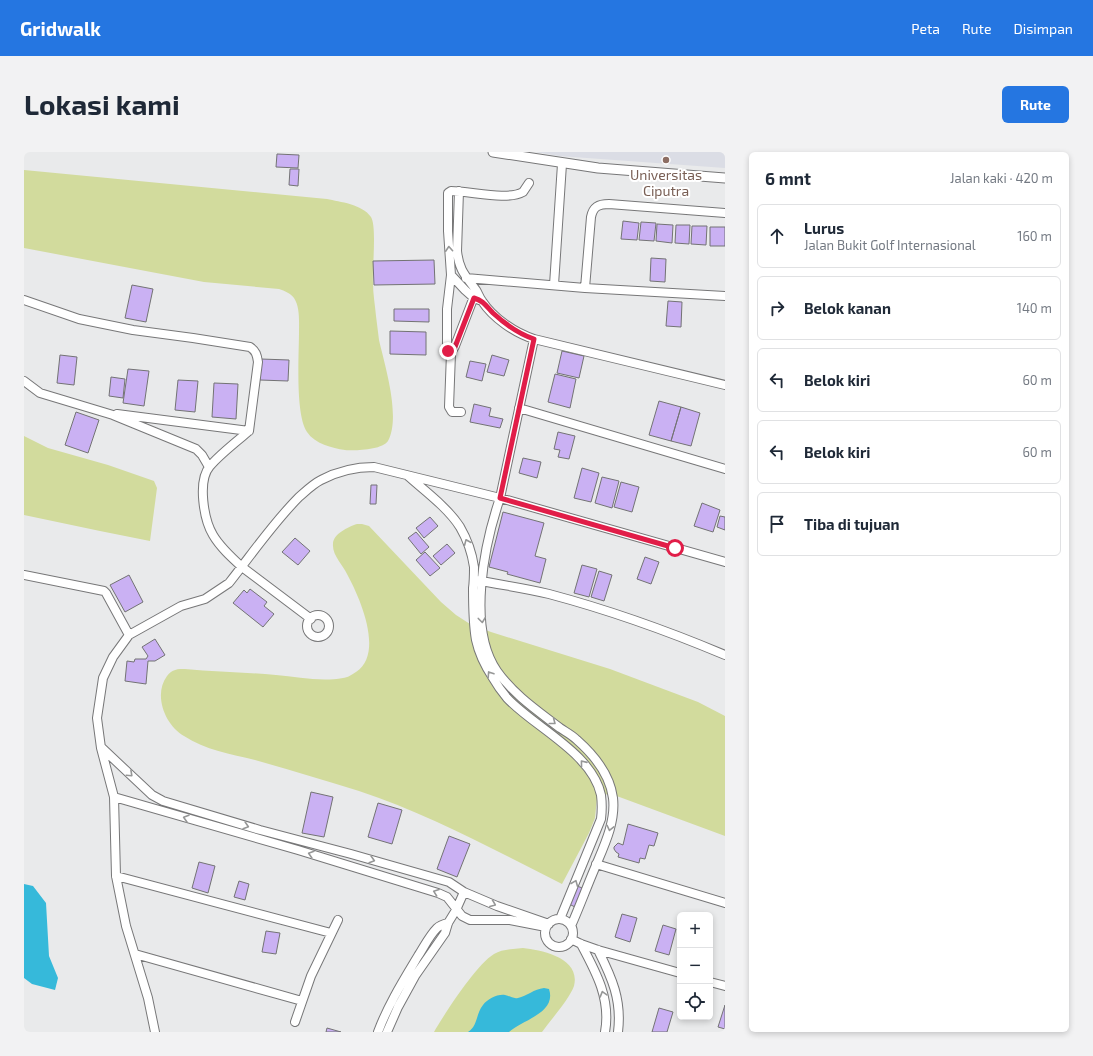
<!DOCTYPE html>
<html lang="id">
<head>
<meta charset="utf-8">
<style>
	body { margin:0; font-family:"Exo 2",sans-serif; background:#f2f2f3; color:#1f2937 }
	.controls { position:absolute; right:12px; bottom:12px; display:grid; overflow:hidden; border-radius:6px; box-shadow:0 2px 6px #0003 }
	.controls button { width:36px; height:36px; display:grid; place-items:center; padding:0; border:0; border-bottom:1px solid #e0e1e3; background:#fff; color:#1f2937; font:20px sans-serif }
	.stop { position:absolute; width:12px; height:12px; margin:-9px; border:3px solid #e11d48; border-radius:50%; background:#fff }
	.stop.end { background:#e11d48; border-color:#fff; box-shadow:0 1px 4px #0008 }
	.list { margin:0; padding:0; list-style:none }
	h2 { display:flex; justify-content:space-between; align-items:center; height:52px; margin:0; padding:0 16px; font-size:17px }
	h2 small { font-size:13px; font-weight:400; color:#747a83 }
	.list li { display:grid; grid-template-columns:26px 1fr auto; gap:12px; align-items:center; box-sizing:border-box; height:64px; margin:0 8px 8px; padding:0 8px; border:1px solid #e0e1e3; border-radius:6px }
	.list b { display:block; font-size:15px; white-space:nowrap }
	.list p { margin:0; font-size:13px; white-space:nowrap; color:#747a83 }
	.list em { font-size:13px; font-style:normal; color:#747a83 }
	.icon { flex:none; width:22px; height:22px; fill:none; stroke:currentColor; stroke-width:2; stroke-linecap:round; stroke-linejoin:round }
	.map { position:relative; flex:none; width:701px; height:880px; overflow:hidden; border-radius:6px }
	header { display:flex; align-items:center; gap:24px; box-sizing:border-box; height:56px; padding:0 20px; background:#2576e1; color:#fff }
	header strong { font-size:19px }
	nav { display:flex; gap:22px; margin-inline-start:auto; font-size:14px }
	.intro { display:flex; align-items:center; justify-content:space-between; box-sizing:border-box; height:96px; padding:0 24px }
	h1 { margin:0; font-size:28px }
	.button { padding:10px 18px; border-radius:6px; background:#2576e1; color:#fff; font-size:14px; font-weight:700 }
	main { display:flex; gap:24px; padding:0 24px }
	aside { flex:1; background:#fff; border-radius:6px; box-shadow:0 2px 6px #0003 }
	.map>svg:first-child { display:block }
	.built { fill:#dbdde5 }
	.green { fill:#d2db9d }
	.water { fill:#36b9da }
	.building { fill:#cab1f3; stroke:#737374 }
	.lines { fill:none; stroke-linecap:round; stroke-linejoin:round }
	.minor-casing { stroke:#777778; stroke-width:10 }
	.tertiary-casing { stroke:#777778; stroke-width:11 }
	.minor { stroke:#fff; stroke-width:8 }
	.tertiary { stroke:#fff; stroke-width:9 }
	.oneway { stroke:#969797 }
	.route { stroke:#e11d48; stroke-width:5 }
	.education-dot { fill:#8d6e63; stroke:#fff; stroke-width:1.5 }
	.labels { text-anchor:middle; stroke-width:4; stroke-linejoin:round; paint-order:stroke }
	.education-label { font-size:14px; fill:#785e54; stroke:#fff }
</style>
</head>
<body>
<header>
<strong>Gridwalk</strong>
<nav><a>Peta</a><a>Rute</a><a>Disimpan</a></nav>
</header>
<div class="intro"><h1>Lokasi kami</h1><a class="button">Rute</a></div>
<main>
<div class="map">
<svg width="701" height="880" viewBox="0 0 701 880">
	<rect width="100%" height="100%" fill="#e9eaeb"/>
	<!-- built -->
	<path class="built" d="M512 0H701V16L535 4Z"/>
	<!-- green -->
	<path class="green" d="M0 18 303 47C316 50 338 52 347 65 353 75 348 117 349 131 349 142 351 153 352 164 353 172 354 180 355 188 361 214 377 265 364 289 358 298 331 299 321 298 308 296 291 292 283 280 271 262 275 203 275 179 275 169 276 155 270 146 266 141 261 139 255 137L180 130 0 96Z
		M0 284 24 296 84 313 130 329 133 336 126 389 76 379 0 363Z
		M333 372H338L345 374 417 450 432 463 446 472 467 480 586 517 674 550 701 564V684L590 643 578 642 573 646 571 666 565 681 538 732C472 699 405 662 335 639 300 628 266 618 231 608 207 602 181 598 160 584 141 573 129 543 143 524 148 517 154 517 161 517 192 520 222 520 252 523 274 525 297 530 319 526 323 526 329 522 332 520 361 501 335 444 323 422 319 413 308 403 309 392 309 382 324 375 333 372Z
		M499 796C518 798 557 806 550 834 546 846 526 869 518 880H410C421 861 452 813 470 802 478 797 489 797 499 796Z"/>
	<!-- water -->
	<path class="water" d="M0 732 9 734 22 751 25 804 34 826 31 838 8 832 0 826Z
		M520 836 525 837C533 861 498 868 485 880H444C454 874 452 861 459 853 464 847 473 842 481 843 486 844 489 847 494 846 503 844 510 837 520 836Z"/>
	<!-- building -->
	<path class="building" d="M253 2 275 3 274 16 252 15Z
		M266 17H275L274 34 265 33Z
		M599 69 615 71 613 88 597 87Z
		M617 70 632 71 630 89 615 88Z
		M633 72 649 73 648 91 632 89Z
		M652 73H666L665 92 651 91Z
		M668 74H683L682 93 667 92Z
		M686 75H701V94H686Z
		M627 106 642 107 641 130 626 129Z
		M410 108 411 132 350 133 349 109Z
		M108 133 129 137 122 170 101 166Z
		M644 149 658 150 657 175 642 174Z
		M370 157H405V170L370 169Z
		M366 179 402 180V203L366 202Z
		M538 199 560 204 555 226 533 221Z
		M36 203 53 205 50 233 33 231Z
		M468 203 485 208 480 224 463 220Z
		M237 207 265 208 264 229 236 228Z
		M446 209 462 212 458 229 442 225Z
		M104 217 125 219 120 254 99 251Z
		M531 222 552 227 546 256 524 250Z
		M87 225 101 227 99 246 85 244Z
		M154 228 174 229 171 260 151 258Z
		M190 231 214 232 212 267 188 265Z
		M635 249 657 255 647 289 625 283Z
		M450 252 467 256 465 264 479 267 476 276 446 270Z
		M657 255 676 261 667 294 647 289Z
		M52 260 75 268 64 301 41 293Z
		M534 280 551 284 545 307 534 305 536 298 530 297Z
		M499 306 517 310 513 326 495 321Z
		M558 316 575 321 567 350 550 346Z
		M578 325 595 329 588 356 571 351Z
		M597 330 615 335 608 360 590 355Z
		M347 333H353L352 352H346Z
		M678 351 696 358 689 380 670 374Z
		M479 360 520 371 511 404 522 407 516 431 483 422 484 420 465 415Z
		M696 364 701 365V378L693 375Z
		M406 365 414 374 400 386 392 376Z
		M392 380 405 395 397 402 384 386Z
		M271 386 286 399 274 413 258 400Z
		M423 392 431 401 417 413 409 404Z
		M401 400 416 416 406 424 392 408Z
		M621 405 635 410 627 432 613 427Z
		M558 413 573 417 565 445 550 441Z
		M575 419 588 423 580 449 567 445Z
		M105 423 119 450 101 460 86 433Z
		M226 437 243 450 240 454 250 462 239 475 209 451 220 438 223 441Z
		M131 487 141 503 131 509H124L122 532 101 529 103 509 110 510 111 507H122L124 504 118 495Z
		M287 640 309 645 300 685 278 681Z
		M354 651 378 658 368 692 344 685Z
		M604 672 634 681 630 694 625 693 621 707 616 706 615 711 594 705 595 702 592 700 590 697V695L594 691 599 693Z
		M425 684 446 692 433 725 413 717Z
		M175 710 191 714 184 741 168 736Z
		M215 729 225 732 221 748 210 745Z
		M553 734 561 737 553 756 545 752Z
		M598 762 613 766 606 790 591 785Z
		M639 773 652 777 645 803 631 799Z
		M242 779 256 781 252 802 238 800Z
		M701 853V877L694 875Z
		M635 856 649 860 643 880H628Z
		M303 876 317 880H302Z"/>
	<g class="lines">
		<!-- minor casing -->
		<g class="minor-casing">
			<path id="minor" d="M435 39 433 99C435 118 441 123 452 138 454 141 455 145 458 149 469 166 491 181 510 187L476 346C460 393 443 476 473 519 490 543 514 559 536 576 542 580 548 583 553 588 570 603 586 623 589 646 592 671 579 696 570 718 562 737 555 756 547 774
				M427 123 423 157V197L427 201 431 194 451 142
				M442 126 561 136 701 144
				M530 133 538 12
				M561 136 567 65C569 55 574 52 585 52L701 61
				M0 148 55 167 109 178 169 186 226 195C232 199 233 203 234 210L225 279C213 289 195 303 186 314 173 329 180 368 189 383 196 395 207 405 218 415L287 467
				M458 149 450 146 441 138 427 123 424 79V41L427 39C447 39 483 49 499 40L505 31
				M510 187 701 233
				M427 201 425 255 428 260H437
				M0 229 16 241 89 263 172 297 178 303 185 315
				M495 256 701 317
				M93 262 225 279
				M384 324C401 339 424 356 436 375 443 387 448 401 450 415 450 422 450 429 449 436 449 453 449 471 452 488 455 502 461 514 469 526 473 533 478 540 483 546 510 575 568 601 577 643 578 651 578 659 577 667L536 767
				M0 423 80 439 82 441 105 483
				M453 428C476 433 501 436 525 442 585 458 644 479 701 503
				M283 474a11 11 0 1 1 22 0a11 11 0 1 1-22 0Z
				M78 596 128 643 139 649 236 678 327 702 425 730 440 740 473 754 525 772
				M90 645 274 698 414 741 423 745 438 764 446 768H486L522 775
				M572 712 701 751
				M92 724 307 781
				M521 781a14 14 0 1 1 28 0a14 14 0 1 1-28 0Z
				M547 787 557 792 574 798 656 821
				M557 792C572 820 587 847 581 880
				M574 798C588 826 598 848 594 880
				M111 802 278 849
				M686 830 701 834
				M271 870 287 824 314 768
				M131 880 124 846 102 774 92 724 90 645 77 596 73 566 79 526 89 505 105 483 157 454 181 447 205 431C228 402 249 371 275 345 282 339 289 332 297 328 314 319 331 315 350 315L476 346 701 410
				M354 880C364 853 379 829 394 804 400 795 405 784 413 776 416 773 420 772 424 771
				M363 880 374 855 391 824 421 781 424 771 432 758 440 740"/>
		</g>
		<!-- tertiary casing -->
		<g class="tertiary-casing">
			<path id="tertiary" d="M469 0 574 16 701 26"/>
		</g>
		<!-- minor -->
		<use href="#minor" class="minor"/>
		<!-- tertiary -->
		<use href="#tertiary" class="tertiary"/>
	</g>
	<!-- one-way arrows -->
	<defs><path id="oneway-chevron" d="M-2-3.5L2.5 0L-2 3.5" fill="none" stroke-width="1.6" stroke-linecap="round" stroke-linejoin="round"/></defs>
	<g class="oneway">
		<use href="#oneway-chevron" transform="translate(425 97) rotate(-94)"/>
		<use href="#oneway-chevron" transform="translate(443 390) rotate(-113)"/>
		<use href="#oneway-chevron" transform="translate(458 468) rotate(83)"/>
		<use href="#oneway-chevron" transform="translate(466 522) rotate(-123)"/>
		<use href="#oneway-chevron" transform="translate(529 570) rotate(38)"/>
		<use href="#oneway-chevron" transform="translate(559 611) rotate(-129)"/>
		<use href="#oneway-chevron" transform="translate(106 622) rotate(43)"/>
		<use href="#oneway-chevron" transform="translate(162 666) rotate(-164)"/>
		<use href="#oneway-chevron" transform="translate(222 674) rotate(17)"/>
		<use href="#oneway-chevron" transform="translate(586 676) rotate(103)"/>
		<use href="#oneway-chevron" transform="translate(287 702) rotate(-163)"/>
		<use href="#oneway-chevron" transform="translate(348 708) rotate(16)"/>
		<use href="#oneway-chevron" transform="translate(551 731) rotate(-68)"/>
		<use href="#oneway-chevron" transform="translate(412 740) rotate(-160)"/>
		<use href="#oneway-chevron" transform="translate(469 752) rotate(22)"/>
		<use href="#oneway-chevron" transform="translate(579 842) rotate(-106)"/>
	</g>
	<g class="lines">
		<!-- route -->
		<path class="route" d="M424 199 426 202 429 200 450 146C460 149 462 154 469 161 481 172 495 182 510 187L476 346 651 396"/>
	</g>
	<!-- markers -->
	<circle class="education-dot" cx="642" cy="8" r="4"/>
	<g class="labels">
		<!-- education labels -->
		<g class="education-label">
			<text x="642" y="28">Universitas<tspan x="642" dy="16">Ciputra</tspan></text>
		</g>
	</g>
</svg>
<div class="controls">
<button>+</button>
<button>−</button>
<button><svg class="icon" aria-label="locate" viewBox="0 0 24 24"><circle cx="12" cy="12" r="6"/><path d="M12 2v4M12 18v4M2 12h4M18 12h4"/></svg></button>
</div>
<div class="stop" style="left:651px;top:396px"></div>
<div class="stop end" style="left:424px;top:199px"></div>
</div>
<aside>
<h2>6 mnt<small>Jalan kaki · 420 m</small></h2>
<ul class="list">
<li><svg class="icon" aria-label="ahead" viewBox="0 0 24 24"><path d="M12 20V5M6 11l6-6 6 6"/></svg><div><b>Lurus</b><p>Jalan Bukit Golf Internasional</p></div><em>160 m</em></li>
<li><svg class="icon" aria-label="right" viewBox="0 0 24 24"><path d="M7 20v-9h11M14 6l5 5-5 5"/></svg><div><b>Belok kanan</b></div><em>140 m</em></li>
<li><svg class="icon" aria-label="left" viewBox="0 0 24 24"><path d="M17 20v-9H6M10 6l-5 5 5 5"/></svg><div><b>Belok kiri</b></div><em>60 m</em></li>
<li><svg class="icon" aria-label="left" viewBox="0 0 24 24"><path d="M17 20v-9H6M10 6l-5 5 5 5"/></svg><div><b>Belok kiri</b></div><em>60 m</em></li>
<li><svg class="icon" aria-label="arrive" viewBox="0 0 24 24"><path d="M6 21V4h12l-3 4 3 4H6"/></svg><div><b>Tiba di tujuan</b></div></li>
</ul>
</aside>
</main>
</body>
</html>
